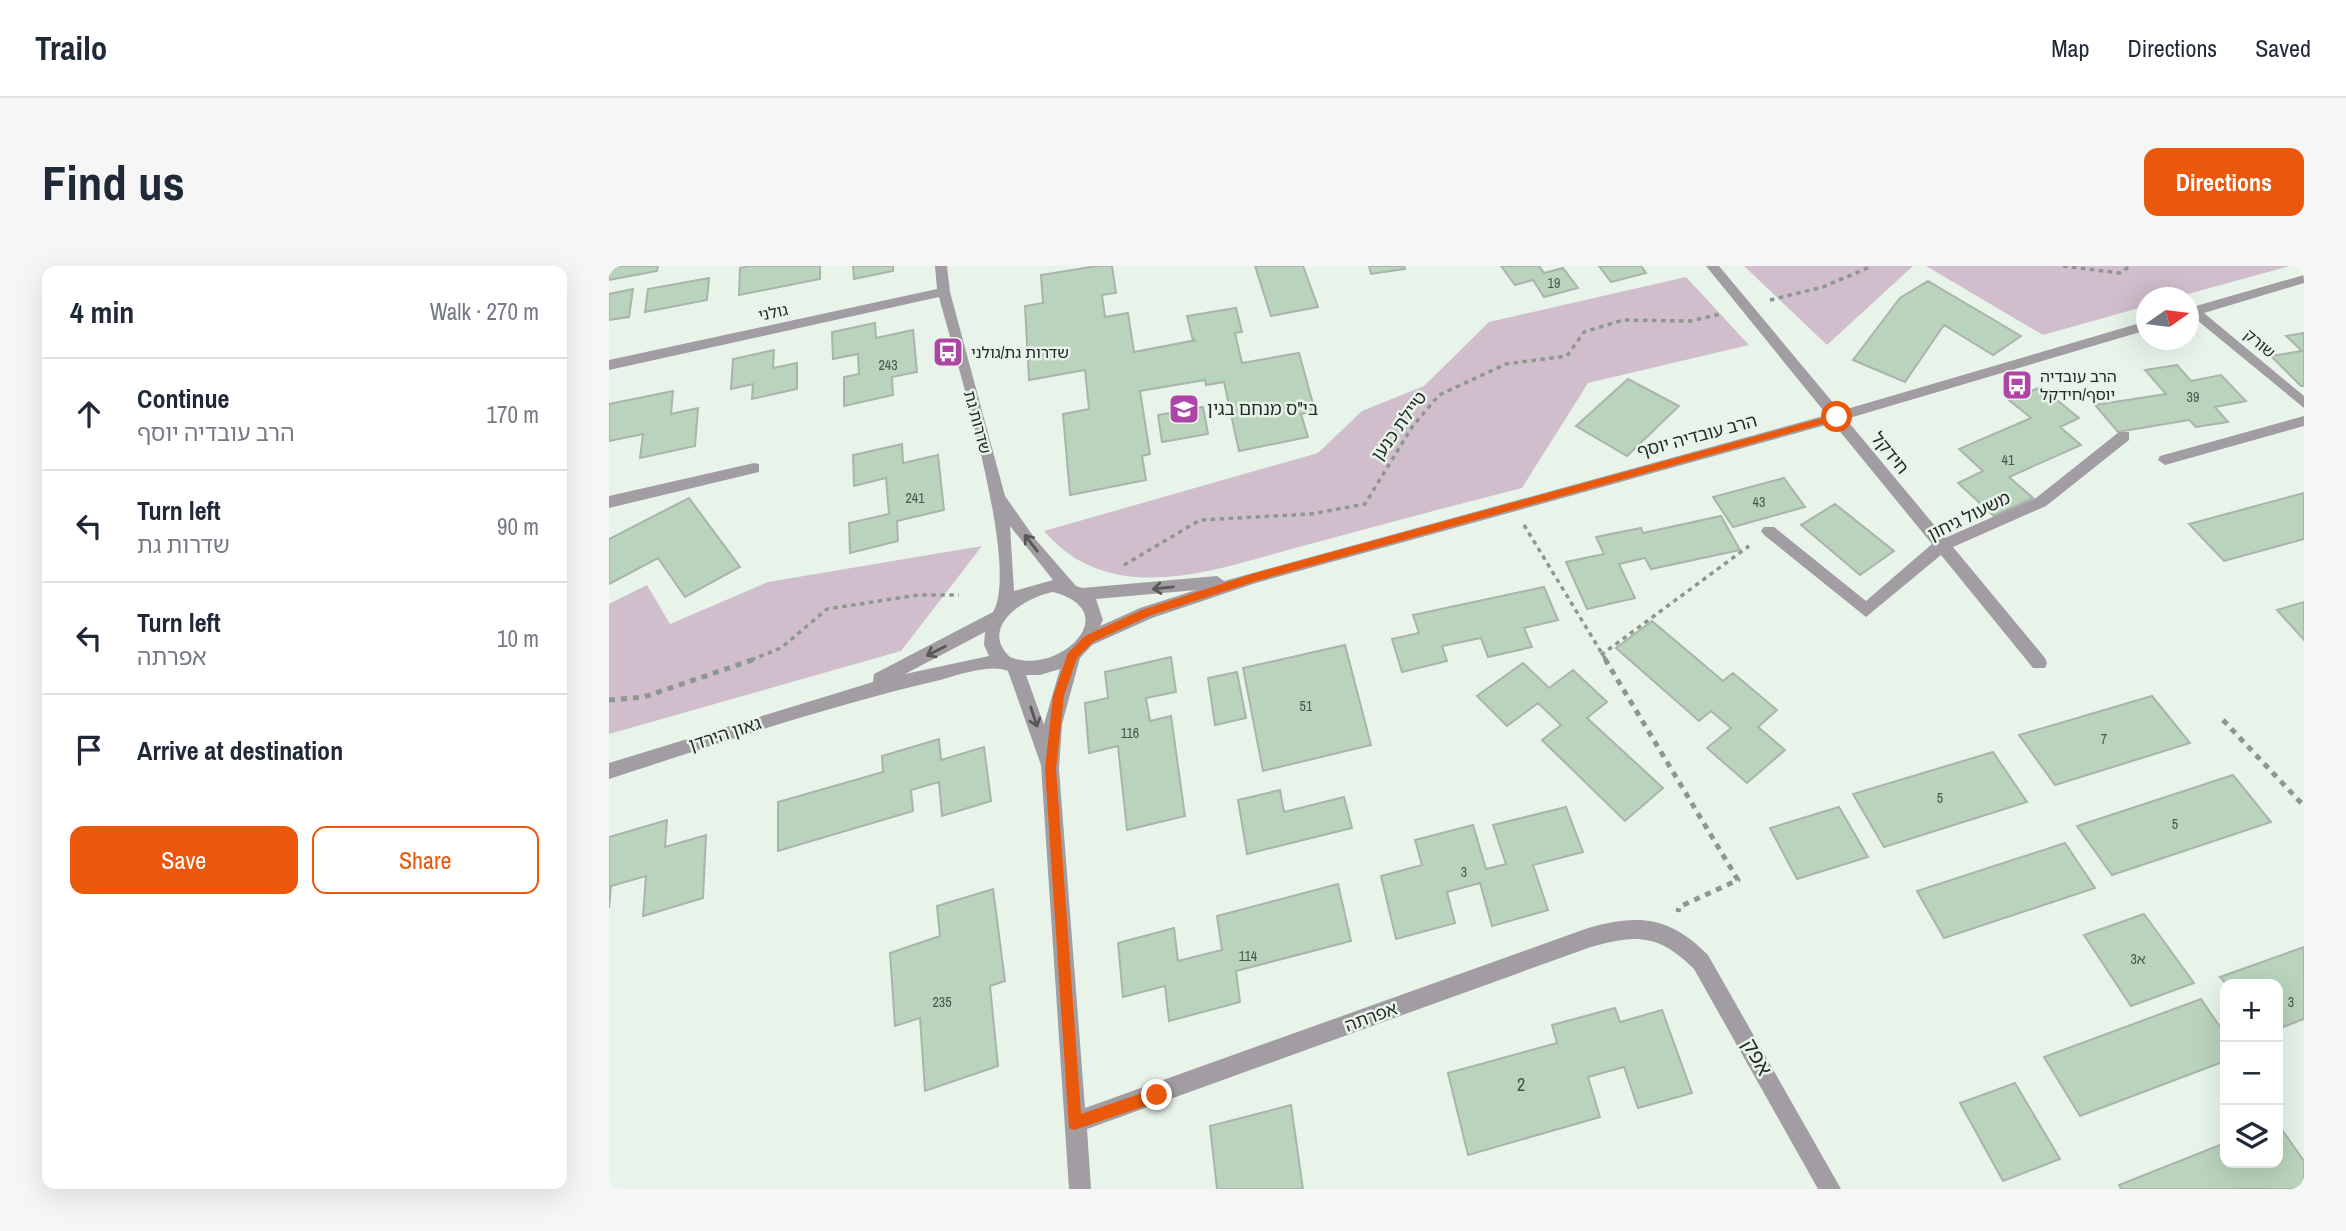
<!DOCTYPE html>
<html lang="en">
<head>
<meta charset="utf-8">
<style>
	body { margin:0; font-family:"Archivo Narrow","Noto Sans Hebrew",sans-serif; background:#f6f6f7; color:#1f2937 }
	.controls { position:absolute; right:21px; bottom:21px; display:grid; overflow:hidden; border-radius:14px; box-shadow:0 7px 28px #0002 }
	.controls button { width:63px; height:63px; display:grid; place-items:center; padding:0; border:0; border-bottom:2px solid #e0e1e3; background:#fff; color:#1f2937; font:35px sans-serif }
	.compass { position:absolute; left:1527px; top:21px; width:63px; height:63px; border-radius:50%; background:#fff; box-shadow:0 7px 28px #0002; rotate:76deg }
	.stop { position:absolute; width:21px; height:21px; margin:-16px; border:5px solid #ea580c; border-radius:50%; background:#fff }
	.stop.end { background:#ea580c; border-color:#fff; box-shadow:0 2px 7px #0008 }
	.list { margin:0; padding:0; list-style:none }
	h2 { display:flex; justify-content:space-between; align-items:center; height:91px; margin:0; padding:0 28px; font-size:30px }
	h2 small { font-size:23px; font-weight:400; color:#747a83 }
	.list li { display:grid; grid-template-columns:46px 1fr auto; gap:21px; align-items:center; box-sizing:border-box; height:112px; padding:0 28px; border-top:2px solid #e0e1e3 }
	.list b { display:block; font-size:26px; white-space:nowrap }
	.list p { margin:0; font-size:23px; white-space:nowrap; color:#747a83 }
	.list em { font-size:23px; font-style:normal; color:#747a83 }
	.actions { display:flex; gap:14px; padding:21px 28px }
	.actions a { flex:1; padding:16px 0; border:2px solid #ea580c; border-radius:14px; text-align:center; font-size:24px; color:#ea580c }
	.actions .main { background:#ea580c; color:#fff }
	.icon { flex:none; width:38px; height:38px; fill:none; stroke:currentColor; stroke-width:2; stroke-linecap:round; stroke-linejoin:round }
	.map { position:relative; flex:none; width:1695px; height:923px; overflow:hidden; border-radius:14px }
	header { display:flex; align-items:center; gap:42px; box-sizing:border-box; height:98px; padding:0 35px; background:#fff; border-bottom:2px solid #e0e1e3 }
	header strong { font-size:33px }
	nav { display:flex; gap:38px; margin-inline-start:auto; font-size:24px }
	.intro { display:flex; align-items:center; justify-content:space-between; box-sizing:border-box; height:168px; padding:0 42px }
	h1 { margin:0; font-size:49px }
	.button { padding:18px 32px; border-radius:14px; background:#ea580c; color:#fff; font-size:24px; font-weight:700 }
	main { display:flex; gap:42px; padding:0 42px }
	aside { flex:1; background:#fff; border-radius:14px; box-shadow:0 7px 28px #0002 }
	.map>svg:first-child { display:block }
	.green { fill:#d0becd }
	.building { fill:#b9d3bc; stroke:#a9b4aa; stroke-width:2 }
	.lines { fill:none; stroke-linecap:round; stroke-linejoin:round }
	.path-far1 { stroke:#8e978f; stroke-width:3.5; stroke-dasharray:4.5 4.5; stroke-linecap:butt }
	.path { stroke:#8e978f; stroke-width:5; stroke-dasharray:6 6; stroke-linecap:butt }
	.minor { fill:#a29da2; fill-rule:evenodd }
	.oneway { stroke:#585858 }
	.route { fill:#ea580c }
	.labels { text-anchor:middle; stroke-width:5; stroke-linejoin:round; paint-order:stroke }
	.number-label { font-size:14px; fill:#4b544c }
	.far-street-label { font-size:16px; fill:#262a26; stroke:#e8f4ea }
	.far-poi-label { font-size:16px; fill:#262a26; stroke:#e8f4ea; text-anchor:start }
	.poi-label { font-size:18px; fill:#262a26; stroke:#e8f4ea; text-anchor:start }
	.street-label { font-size:18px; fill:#262a26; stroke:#e8f4ea }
	.near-number-label { font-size:18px; fill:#4b544c }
	.near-street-label { font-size:21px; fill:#262a26; stroke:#e8f4ea }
</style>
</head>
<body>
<header>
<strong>Trailo</strong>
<nav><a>Map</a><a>Directions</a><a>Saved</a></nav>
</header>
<div class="intro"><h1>Find us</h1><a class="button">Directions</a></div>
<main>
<aside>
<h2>4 min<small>Walk · 270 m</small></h2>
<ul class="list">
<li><svg class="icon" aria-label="ahead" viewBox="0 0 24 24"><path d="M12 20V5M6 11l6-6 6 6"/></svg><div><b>Continue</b><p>הרב עובדיה יוסף</p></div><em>170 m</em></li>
<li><svg class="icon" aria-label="left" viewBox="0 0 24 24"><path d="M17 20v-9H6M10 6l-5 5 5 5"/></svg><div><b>Turn left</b><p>שדרות גת</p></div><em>90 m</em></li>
<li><svg class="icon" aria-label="left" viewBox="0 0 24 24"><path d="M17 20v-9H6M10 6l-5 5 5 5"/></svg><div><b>Turn left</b><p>אפרתה</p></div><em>10 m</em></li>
<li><svg class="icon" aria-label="arrive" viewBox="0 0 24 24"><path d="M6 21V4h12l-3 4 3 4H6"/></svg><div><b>Arrive at destination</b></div></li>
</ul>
<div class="actions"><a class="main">Save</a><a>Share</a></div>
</aside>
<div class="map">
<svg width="1695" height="923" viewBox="0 0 1695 923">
	<rect width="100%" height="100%" fill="#e8f4ea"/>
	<!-- green -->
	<path class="green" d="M1135 0H1304L1218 79Z
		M1317 0H1681L1568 31 1538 32 1537 40 1434 69Z
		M1077 11 1140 79 979 117 913 222C842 240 771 259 701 278 642 293 573 320 511 309 478 302 457 290 435 265L709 187 753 145 815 120 880 56Z
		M373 280 292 385 0 468V338L38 319 61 358 159 316Z"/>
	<!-- building -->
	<path class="building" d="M0 0H49L48 5 0 14Z
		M140 0H211V13L130 29 131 2Z
		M244 0H284V5L245 13Z
		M488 0H503L507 27 493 29 496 51 519 47 525 86 587 74 584 75 578 50 627 42 633 66 626 67 633 97 690 87 706 145 692 148 699 171 630 185 615 116 597 119 596 114 531 125 541 188 533 190 537 214 461 229 454 148 480 143 476 104 420 114 416 40 434 37 432 9Z
		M646 0H694L709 41 662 50Z
		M760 0H795L796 3 762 8Z
		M892 0H930L935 7 954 2 969 22 935 31 924 14 906 19Z
		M990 0H1032L1037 7 1002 16Z
		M100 12 98 34 36 46 39 23Z
		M1319 15 1412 70 1384 89 1335 59 1296 116 1244 94 1291 32Z
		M24 23 20 51 0 54V28Z
		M266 57 267 72 304 64 308 106 283 111 284 129 235 140V111L250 108 249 88 224 93 223 66Z
		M1695 67V120H1692L1662 90 1693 85 1677 70Z
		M165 84 164 102 188 97V123L143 133 144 118 122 123 124 93Z
		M1568 99 1582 115 1612 109 1637 135 1606 141 1619 156 1587 161 1580 154 1509 166 1486 139 1557 128 1536 104Z
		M1019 113 1070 140 1018 190 967 160Z
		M1432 121 1470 152 1451 161 1472 179 1400 211 1424 232 1385 250 1349 217 1374 205 1350 183 1422 152 1400 134Z
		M64 125 62 148 89 142 86 180 31 192 34 168 0 175V138Z
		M594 141 599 168 553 176 549 149Z
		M293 178 294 197 329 189 335 244 288 255 289 275 241 287 240 257 280 248 277 212 245 220 244 189Z
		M1175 212 1196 241 1124 261 1104 231Z
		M1695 227V273L1615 295 1580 258Z
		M80 232 131 301 76 331 49 292 0 318V273Z
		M1226 238 1285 285 1251 309 1192 259Z
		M1112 250 1131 284 1042 303 1036 292 1010 298 1026 332 978 343 957 296 995 288 987 271 1032 262 1034 267Z
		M935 321 949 354 915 362 923 381 879 391 872 372 833 380 838 395 793 406 783 373 810 367 804 349Z
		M1695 336V374L1668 344Z
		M1043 355 1114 415 1124 407 1168 444 1149 461 1176 484 1138 517 1098 482 1122 462 1102 445 1090 455 1007 382Z
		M736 379 762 479 654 505 634 402Z
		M562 391 567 426 537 432 541 455 562 450 576 550 518 564 509 480 480 487 476 437 499 432 496 406Z
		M914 397 940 422 964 404 998 436 978 452 1054 522 1016 555 933 474 952 459 929 437 898 460 868 430Z
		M628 406 637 452 606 459 599 412Z
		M1543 430 1581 477 1446 519 1410 469Z
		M330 473 332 494 375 481 382 535 333 550 330 516 302 524 304 545 169 585V536L274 506 273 490Z
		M1384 486 1418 536 1275 581 1244 528Z
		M1624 509 1662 556 1503 609 1468 560Z
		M671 524 675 546 735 531 743 562 638 588 629 534Z
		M957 541 974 586 924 599 939 644 883 660 871 617 838 626 846 657 787 673 772 610 813 599 806 574 864 559 877 603 897 598 884 559Z
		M1230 541 1259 591 1188 613 1161 562Z
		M58 554 56 581 97 569 94 632 34 650 37 610 2 620 0 642V571Z
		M1456 577 1486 622 1335 672 1308 625Z
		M729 618 742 675 627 705 631 736 560 755 556 720 514 731 509 677 565 662 569 695 613 684 608 650Z
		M384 623 396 715 381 720 389 800 316 825 311 752 286 760 281 687 331 670 328 640Z
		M1535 648 1585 717 1522 740 1475 669Z
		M1695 681V753L1669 763V718H1617L1611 711Z
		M1592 733 1616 768V795L1471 850 1435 791Z
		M1006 742 1011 756 1053 744 1083 827 1029 842 1015 801 979 811 991 851 859 889 839 807 948 777 943 759Z
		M1406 817 1451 893 1394 915 1351 837Z
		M682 839 694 923H608L601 860Z
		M1669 858 1695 895V923H1512L1510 919 1616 877V897H1669Z"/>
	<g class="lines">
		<!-- path-far1 -->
		<path class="path-far1" d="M1454 0 1511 7 1521 0
			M1161 34 1214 21 1263 0
			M915 259 997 394
			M515 299 591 254 702 248 756 238 803 161 830 129 897 98 958 90 975 66 1014 54 1081 55 1112 48
			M992 389 1140 280
			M142 394 172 382 218 343 309 329H350"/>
		<!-- path -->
		<path class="path" d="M996 393 1129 614 1070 641 1069 646
			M0 434 35 431 146 393
			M1614 454 1695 540"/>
		<!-- minor -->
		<path class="minor" d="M326 0H338L341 26 396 230 427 274 467 320 473 322 608 310 615 315 1218 149 1097 0H1110L1231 145 1538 55V64L1237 153 1336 272 1427 232 1510 166H1520V174L1437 240 1344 281 1436 392 1438 397 1436 402H1424L1332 289 1257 351 1155 269 1152 265 1155 261H1165L1257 335 1323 278 1224 157 647 317 543 352 483 379 471 392 453 458 450 503 476 842 979 662C1030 648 1060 650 1099 689L1232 923H1209L1085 703C1049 667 1026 668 979 682L478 863 482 923H460L432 499 399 405C380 397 347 410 327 415 216 441 108 478 0 513V497L264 416 265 408 384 346C412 300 345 88 330 31L0 104V94L328 23ZM401 260 444 314 405 325ZM587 324 531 342 491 360 494 354 487 333ZM444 326C518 346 449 411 401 391 369 361 416 331 444 326ZM376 366 375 379 380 390 296 408ZM451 403 435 458V459L417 409H431Z
			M1695 9V17L1595 47 1695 130V142L1583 50 1580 51V42Z
			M1695 150V160L1556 199 1549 194 1551 190Z
			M145 197 150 198V206L0 242V230Z"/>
	</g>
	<!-- one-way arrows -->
	<defs><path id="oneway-shaft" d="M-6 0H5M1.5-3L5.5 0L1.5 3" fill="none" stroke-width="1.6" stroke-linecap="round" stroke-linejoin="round" transform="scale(1.75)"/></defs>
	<g class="oneway">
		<use href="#oneway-shaft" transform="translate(422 277) rotate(-128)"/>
		<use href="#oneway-shaft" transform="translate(554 322) rotate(174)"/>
		<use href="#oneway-shaft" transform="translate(327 385) rotate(153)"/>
		<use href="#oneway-shaft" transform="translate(425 451) rotate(72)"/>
	</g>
	<!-- route -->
	<path class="route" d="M1228 148 1231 153 647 315 540 350 484 376 468 392 455 430 447 503 472 848 548 822 555 829 548 836 465 864 460 862 436 503 444 430 459 387 476 370 533 344 646 307Z"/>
	<!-- icons -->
	<defs>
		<g id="bus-square" transform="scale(1.575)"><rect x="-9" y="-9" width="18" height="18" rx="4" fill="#ae45a6" stroke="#e8f4ea"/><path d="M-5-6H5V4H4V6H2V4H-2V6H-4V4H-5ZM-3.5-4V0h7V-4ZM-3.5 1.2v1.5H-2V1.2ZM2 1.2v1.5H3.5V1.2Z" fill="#fff"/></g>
		<g id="school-square" transform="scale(1.575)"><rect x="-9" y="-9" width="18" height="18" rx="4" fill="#ae45a6" stroke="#e8f4ea"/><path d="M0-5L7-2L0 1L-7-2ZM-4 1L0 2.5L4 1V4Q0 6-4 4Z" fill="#fff"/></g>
	</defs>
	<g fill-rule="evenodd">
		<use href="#bus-square" x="339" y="86"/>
		<use href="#bus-square" x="1408" y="119"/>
		<use href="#school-square" x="575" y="143"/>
	</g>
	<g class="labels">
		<!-- number labels -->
		<g class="number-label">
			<text x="945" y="22">19</text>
			<text x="279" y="104">243</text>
			<text x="1584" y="136">39</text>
			<text x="1399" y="199">41</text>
			<text x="306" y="237">241</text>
			<text x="1150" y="241">43</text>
			<text x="697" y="445">51</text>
			<text x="521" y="472">116</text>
			<text x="1495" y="478">7</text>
			<text x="1331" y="537">5</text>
			<text x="1566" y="563">5</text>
			<text x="855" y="611">3</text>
			<text x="639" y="695">114</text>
			<text x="1529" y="698">3א</text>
			<text x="333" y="741">235</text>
			<text x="1682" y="741">3</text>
		</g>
		<!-- far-street labels -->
		<g class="far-street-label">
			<text transform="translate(164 46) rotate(-12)" y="6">גולני</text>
			<text transform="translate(1651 77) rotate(40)" y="6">שורק</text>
			<text transform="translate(369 156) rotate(75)" y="6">שדרות גת</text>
		</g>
		<!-- far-poi labels -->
		<g class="far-poi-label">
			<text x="362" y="92">שדרות גת/גולני</text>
			<text x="1431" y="116">הרב עובדיה<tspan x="1431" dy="18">יוסף/חידקל</tspan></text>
		</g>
		<!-- poi labels -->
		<g class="poi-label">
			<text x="598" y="149">בי"ס מנחם בגין</text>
		</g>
		<!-- street labels -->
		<g class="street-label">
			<text transform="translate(790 160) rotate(-54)" y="6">טיילת כנען</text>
			<text transform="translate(1088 170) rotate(-15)" y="6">הרב עובדיה יוסף</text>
			<text transform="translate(1281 187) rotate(51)" y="6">חידקל</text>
			<text transform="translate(1360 250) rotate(-26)" y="6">משעול גיחון</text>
			<text transform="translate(116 468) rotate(-18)" y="6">גאון הירדן</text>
			<text transform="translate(762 751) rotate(-20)" y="6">אפרתה</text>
		</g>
		<!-- near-number labels -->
		<g class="near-number-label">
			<text x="912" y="825">2</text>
		</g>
		<!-- near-street labels -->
		<g class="near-street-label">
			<text transform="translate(1148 791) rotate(61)" y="7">אפק</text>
		</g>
	</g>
</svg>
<div class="controls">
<button>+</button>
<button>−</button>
<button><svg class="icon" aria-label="layers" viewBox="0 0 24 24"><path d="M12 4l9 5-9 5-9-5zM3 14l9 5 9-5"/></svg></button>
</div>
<svg class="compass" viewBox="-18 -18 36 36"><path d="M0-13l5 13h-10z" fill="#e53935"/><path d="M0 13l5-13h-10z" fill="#747a83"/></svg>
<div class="stop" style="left:1228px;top:151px"></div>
<div class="stop end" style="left:548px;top:829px"></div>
</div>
</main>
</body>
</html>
